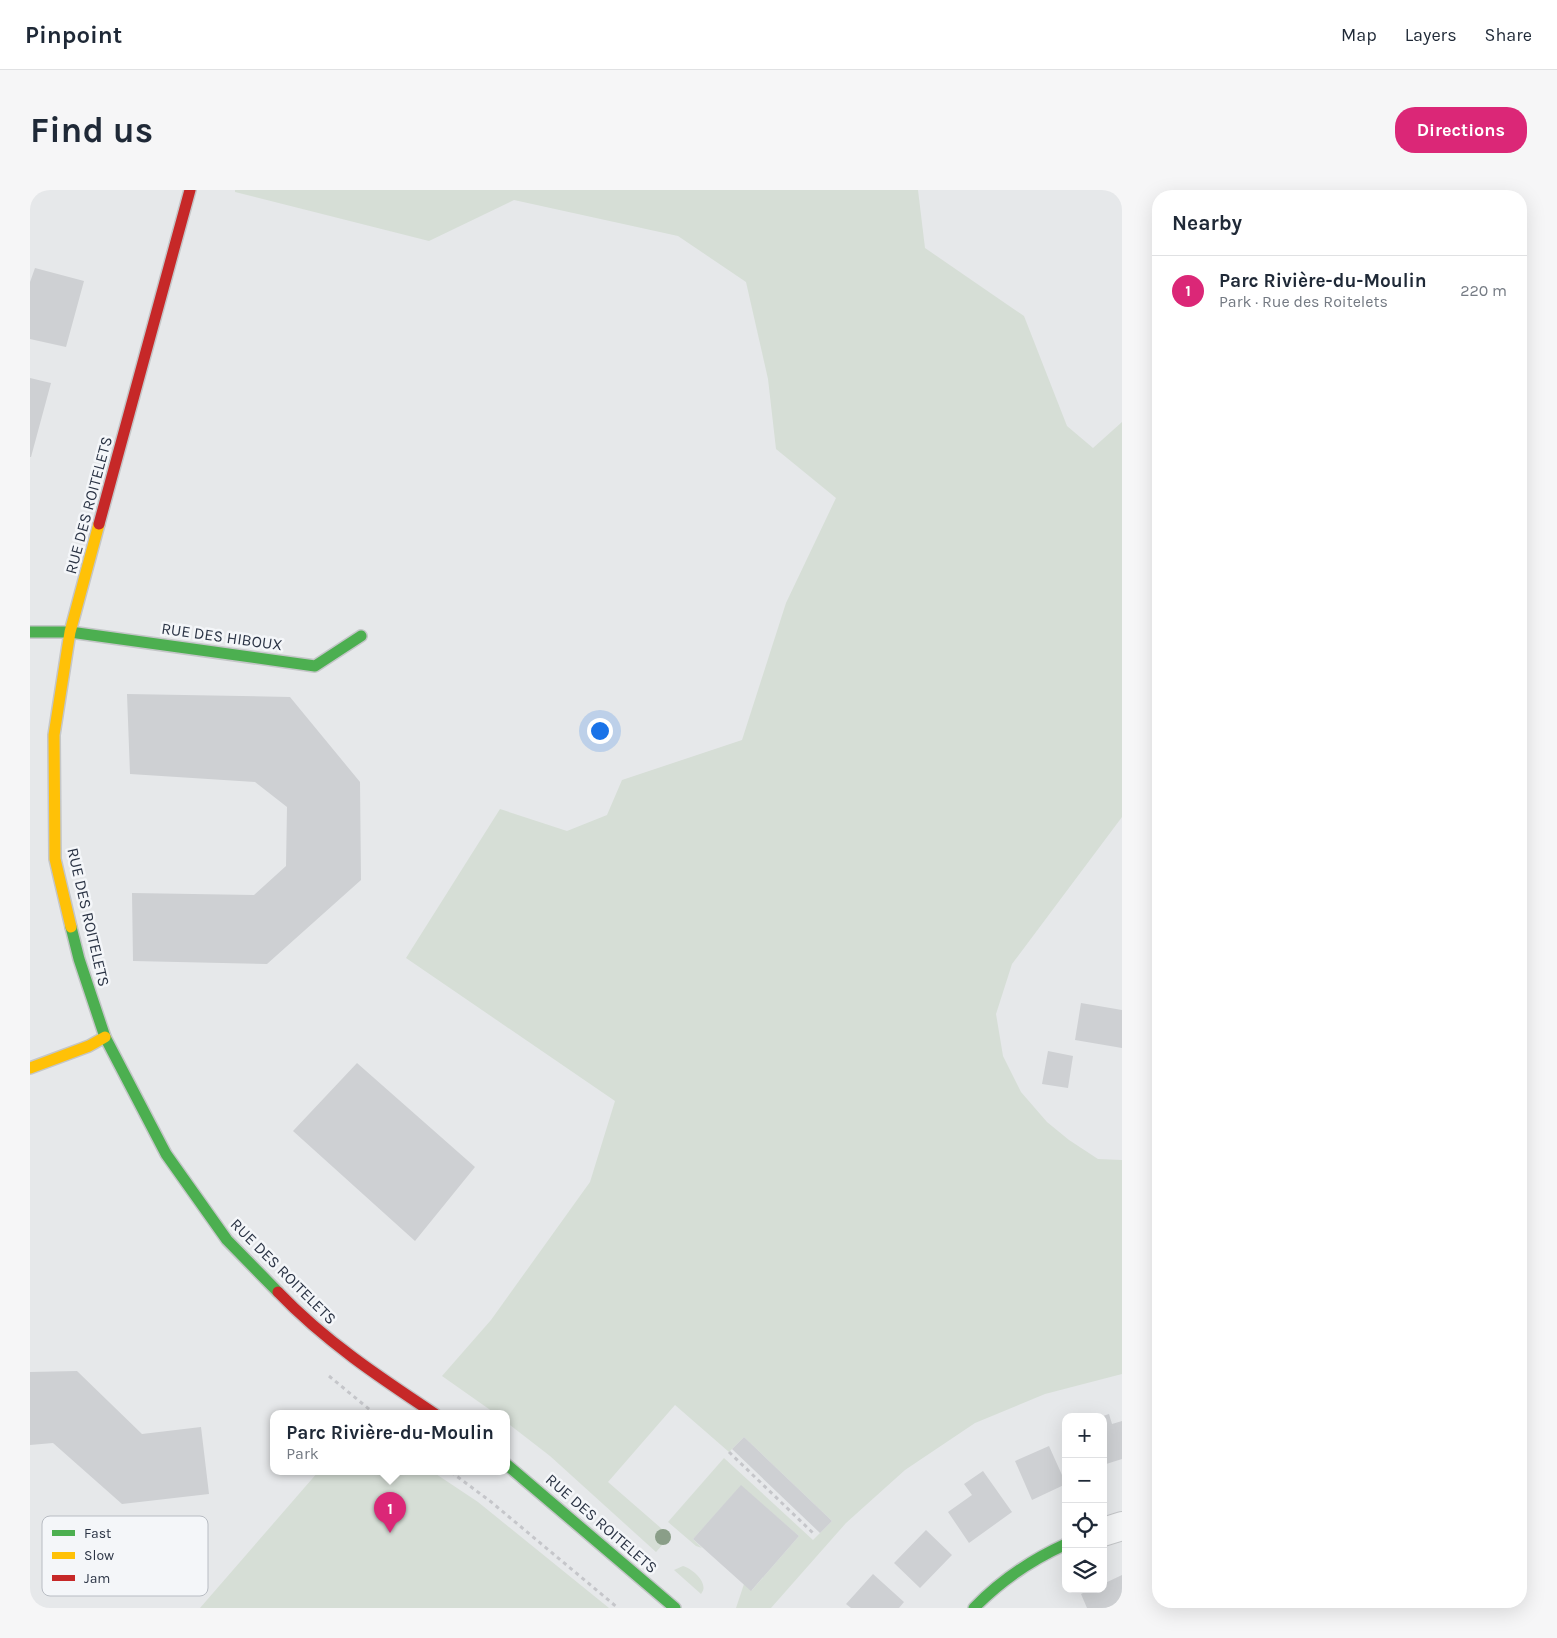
<!DOCTYPE html>
<html lang="en">
<head>
<meta charset="utf-8">
<style>
	body { margin:0; font-family:Karla,sans-serif; background:#f6f6f7; color:#1f2937 }
	.controls { position:absolute; right:15px; bottom:15px; display:grid; overflow:hidden; border-radius:10px; box-shadow:0 5px 20px #0002 }
	.controls button { width:45px; height:45px; display:grid; place-items:center; padding:0; border:0; border-bottom:1px solid #e0e1e3; background:#fff; color:#1f2937; font:25px sans-serif }
	.you { position:absolute; left:569px; top:540px; width:18px; height:18px; margin:-12px; border:4px solid #fff; border-radius:50%; background:#1a73e8; box-shadow:0 0 0 8px #1a73e833 }
	.badge { display:grid; place-items:center; width:32px; height:32px; border-radius:50%; background:#db2777; color:#fff; font-size:16px; font-weight:700 }
	.pin { position:absolute; translate:-50% -41px; filter:drop-shadow(0 1px 2px #0008) }
	.pin::after { content:''; position:absolute; top:26px; width:18px; height:15px; background:inherit; clip-path:polygon(0 0,100% 0,50% 100%) }
	.popup { position:absolute; left:240px; top:1220px; width:240px; height:65px; box-sizing:border-box; display:grid; place-content:center; border-radius:10px; background:#fff; filter:drop-shadow(0 1px 4px #0005); font-size:16px; white-space:nowrap; color:#747a83 }
	.popup b { font-size:19px; color:#1f2937 }
	.popup::after { content:''; position:absolute; left:50%; top:100%; margin-left:-10px; border:10px solid transparent; border-top-color:#fff }
	.list { margin:0; padding:0; list-style:none }
	h2 { display:flex; justify-content:space-between; align-items:center; height:65px; margin:0; padding:0 20px; font-size:21px }
	h2 small { font-size:16px; font-weight:400; color:#747a83 }
	.list li { display:grid; grid-template-columns:32px 1fr auto; gap:15px; align-items:center; box-sizing:border-box; height:70px; padding:0 20px; border-top:1px solid #e0e1e3 }
	.list b { display:block; font-size:19px; white-space:nowrap }
	.list p { margin:0; font-size:16px; white-space:nowrap; color:#747a83 }
	.list em { font-size:16px; font-style:normal; color:#747a83 }
	.icon { flex:none; width:28px; height:28px; fill:none; stroke:currentColor; stroke-width:2; stroke-linecap:round; stroke-linejoin:round }
	.map { position:relative; flex:none; width:1092px; height:1418px; overflow:hidden; border-radius:20px }
	header { display:flex; align-items:center; gap:30px; box-sizing:border-box; height:70px; padding:0 25px; background:#fff; border-bottom:1px solid #e0e1e3 }
	header strong { font-size:24px }
	nav { display:flex; gap:28px; margin-inline-start:auto; font-size:18px }
	.intro { display:flex; align-items:center; justify-content:space-between; box-sizing:border-box; height:120px; padding:0 30px }
	h1 { margin:0; font-size:35px }
	.button { padding:12px 22px; border-radius:20px; background:#db2777; color:#fff; font-size:18px; font-weight:700 }
	main { display:flex; gap:30px; padding:0 30px }
	aside { flex:1; background:#fff; border-radius:20px; box-shadow:0 5px 20px #0002 }
	.map>svg:first-child { display:block }
	.green { fill:#d6ded6 }
	.building { fill:#ced0d3 }
	.lines { fill:none; stroke-linecap:round; stroke-linejoin:round }
	.street-casing { stroke:#c4c6c8; stroke-width:30 }
	.fast-casing { stroke:#c4c6c8; stroke-width:14 }
	.slow-casing { stroke:#c4c6c8; stroke-width:14 }
	.jam-casing { stroke:#c4c6c8; stroke-width:14 }
	.path { stroke:#c5c6ca; stroke-width:3; stroke-dasharray:4 4; stroke-linecap:butt }
	.street { stroke:#f5f6f7; stroke-width:28 }
	.fast { stroke:#4caf50; stroke-width:11 }
	.slow { stroke:#ffc107; stroke-width:11 }
	.jam { stroke:#c62828; stroke-width:11 }
	.tree { fill:#8a9e88 }
	.labels { text-anchor:middle; stroke-width:5; stroke-linejoin:round; paint-order:stroke }
	.street-label { font-size:16px; fill:#2b3445; stroke:#f4f6f9 }
	.key { fill:#f4f6f9; stroke:#b8bcc3; stroke-width:1 }
	.key-label { font-size:14px; fill:#2b3445 }
</style>
</head>
<body>
<header>
<strong>Pinpoint</strong>
<nav><a>Map</a><a>Layers</a><a>Share</a></nav>
</header>
<div class="intro"><h1>Find us</h1><a class="button">Directions</a></div>
<main>
<div class="map">
<svg width="1092" height="1418" viewBox="0 0 1092 1418">
	<rect width="100%" height="100%" fill="#e6e8ea"/>
	<!-- green -->
	<path class="green" d="M205 0H888L895 58 994 126 1037 236 1063 258 1092 232V627L982 774 966 824 973 866 991 902 1017 932 1039 950 1068 969 1092 970V1184L1015 1204 945 1233 875 1280 816 1333 741 1418H706L714 1394 722 1400 769 1346 711 1296 663 1349 672 1358 666 1356 638 1332 694 1268 783 1350 802 1331 714 1247 699 1262 645 1215 578 1292 632 1339 636 1347 635 1352 626 1362 520 1266 476 1232V1224H466L412 1186 461 1130 560 992 585 911 376 768 470 619 537 641 577 625 592 590 712 550 756 413 806 308 746 259 738 189 716 92 648 46 484 10 399 51 205 2Z
		M288 1282H403L448 1312 579 1418H170Z
		M653 1376C663 1379 680 1394 671 1404L644 1380Z"/>
	<!-- building -->
	<path class="building" d="M5 78 54 91 36 157 0 149V92Z
		M0 188 21 193 1 267H0Z
		M97 504 260 507 330 592 331 690 237 774 103 771 102 703 224 705 256 676 257 617 225 592 100 584Z
		M1051 813 1092 820V858L1045 850Z
		M1018 861 1043 866 1038 898 1012 894Z
		M327 873 445 977 385 1051 263 941Z
		M47 1181 112 1244 171 1237 179 1304 92 1314 23 1253 0 1255V1182Z
		M1079 1224 1082 1234 1092 1231V1269L1073 1275V1226Z
		M714 1247 802 1331 790 1343 702 1259Z
		M1019 1256 1036 1294 1002 1310 985 1271Z
		M953 1281 982 1322 939 1353 918 1322 942 1305 934 1294Z
		M711 1295 769 1346 721 1401 663 1349Z
		M896 1340 922 1365 890 1398 864 1373Z
		M843 1384 874 1412 869 1418H821L816 1414Z
		M1092 1385V1418H1057L1051 1404 1061 1399H1073V1394Z"/>
	<g class="lines">
		<!-- street casing -->
		<g class="street-casing">
			<path id="street" d="M1073 1342 1092 1336"/>
		</g>
		<!-- fast casing -->
		<g class="fast-casing">
			<path id="fast" d="M0 442H40L285 476 331 446
				M41 737 49 769 75 847 136 964 197 1050 248 1102
				M476 1274 645 1418
				M944 1418C971 1390 1001 1370 1036 1354"/>
		</g>
		<!-- slow casing -->
		<g class="slow-casing">
			<path id="slow" d="M41 737 25 669 24 545 40 442 69 334
				M0 878 59 856 75 847"/>
		</g>
		<!-- jam casing -->
		<g class="jam-casing">
			<path id="jam" d="M69 334 160 0
				M248 1102C295 1151 349 1187 405 1224"/>
		</g>
		<!-- path -->
		<path class="path" d="M299 1186 345 1224
			M699 1262 783 1343
			M421 1282 460 1311 588 1418"/>
		<!-- street -->
		<use href="#street" class="street"/>
		<!-- fast -->
		<use href="#fast" class="fast"/>
		<!-- slow -->
		<use href="#slow" class="slow"/>
		<!-- jam -->
		<use href="#jam" class="jam"/>
	</g>
	<!-- trees -->
	<circle class="tree" cx="633" cy="1347" r="8"/>
	<g class="labels">
		<!-- street labels -->
		<g class="street-label">
			<text transform="translate(58 315) rotate(-75)" y="6">RUE DES ROITELETS</text>
			<text transform="translate(192 446) rotate(8)" y="6">RUE DES HIBOUX</text>
			<text transform="translate(59 727) rotate(77)" y="6">RUE DES ROITELETS</text>
			<text transform="translate(254 1081) rotate(45)" y="6">RUE DES ROITELETS</text>
			<text transform="translate(572 1333) rotate(41)" y="6">RUE DES ROITELETS</text>
		</g>
	</g>
	<!-- legend -->
	<rect x="12" y="1326" width="166" height="80" rx="8" class="key"/>
	<rect x="22" y="1340" width="23" height="6" fill="#4caf50"/>
	<rect x="22" y="1362" width="23" height="7" fill="#ffc107"/>
	<rect x="22" y="1385" width="23" height="6" fill="#c62828"/>
	<g class="key-label">
		<text x="54" y="1348">Fast</text>
		<text x="54" y="1370">Slow</text>
		<text x="54" y="1393">Jam</text>
	</g>
</svg>
<div class="controls">
<button>+</button>
<button>−</button>
<button><svg class="icon" aria-label="locate" viewBox="0 0 24 24"><circle cx="12" cy="12" r="6"/><path d="M12 2v4M12 18v4M2 12h4M18 12h4"/></svg></button>
<button><svg class="icon" aria-label="layers" viewBox="0 0 24 24"><path d="M12 4l9 5-9 5-9-5zM3 14l9 5 9-5"/></svg></button>
</div>
<div class="you"></div>
<div class="pin badge" style="left:360px;top:1343px">1</div>
<div class="popup"><b>Parc Rivière-du-Moulin</b>Park</div>
</div>
<aside>
<h2>Nearby<small></small></h2>
<ul class="list">
<li><span class="badge">1</span><div><b>Parc Rivière-du-Moulin</b><p>Park · Rue des Roitelets</p></div><em>220 m</em></li>
</ul>
</aside>
</main>
</body>
</html>
